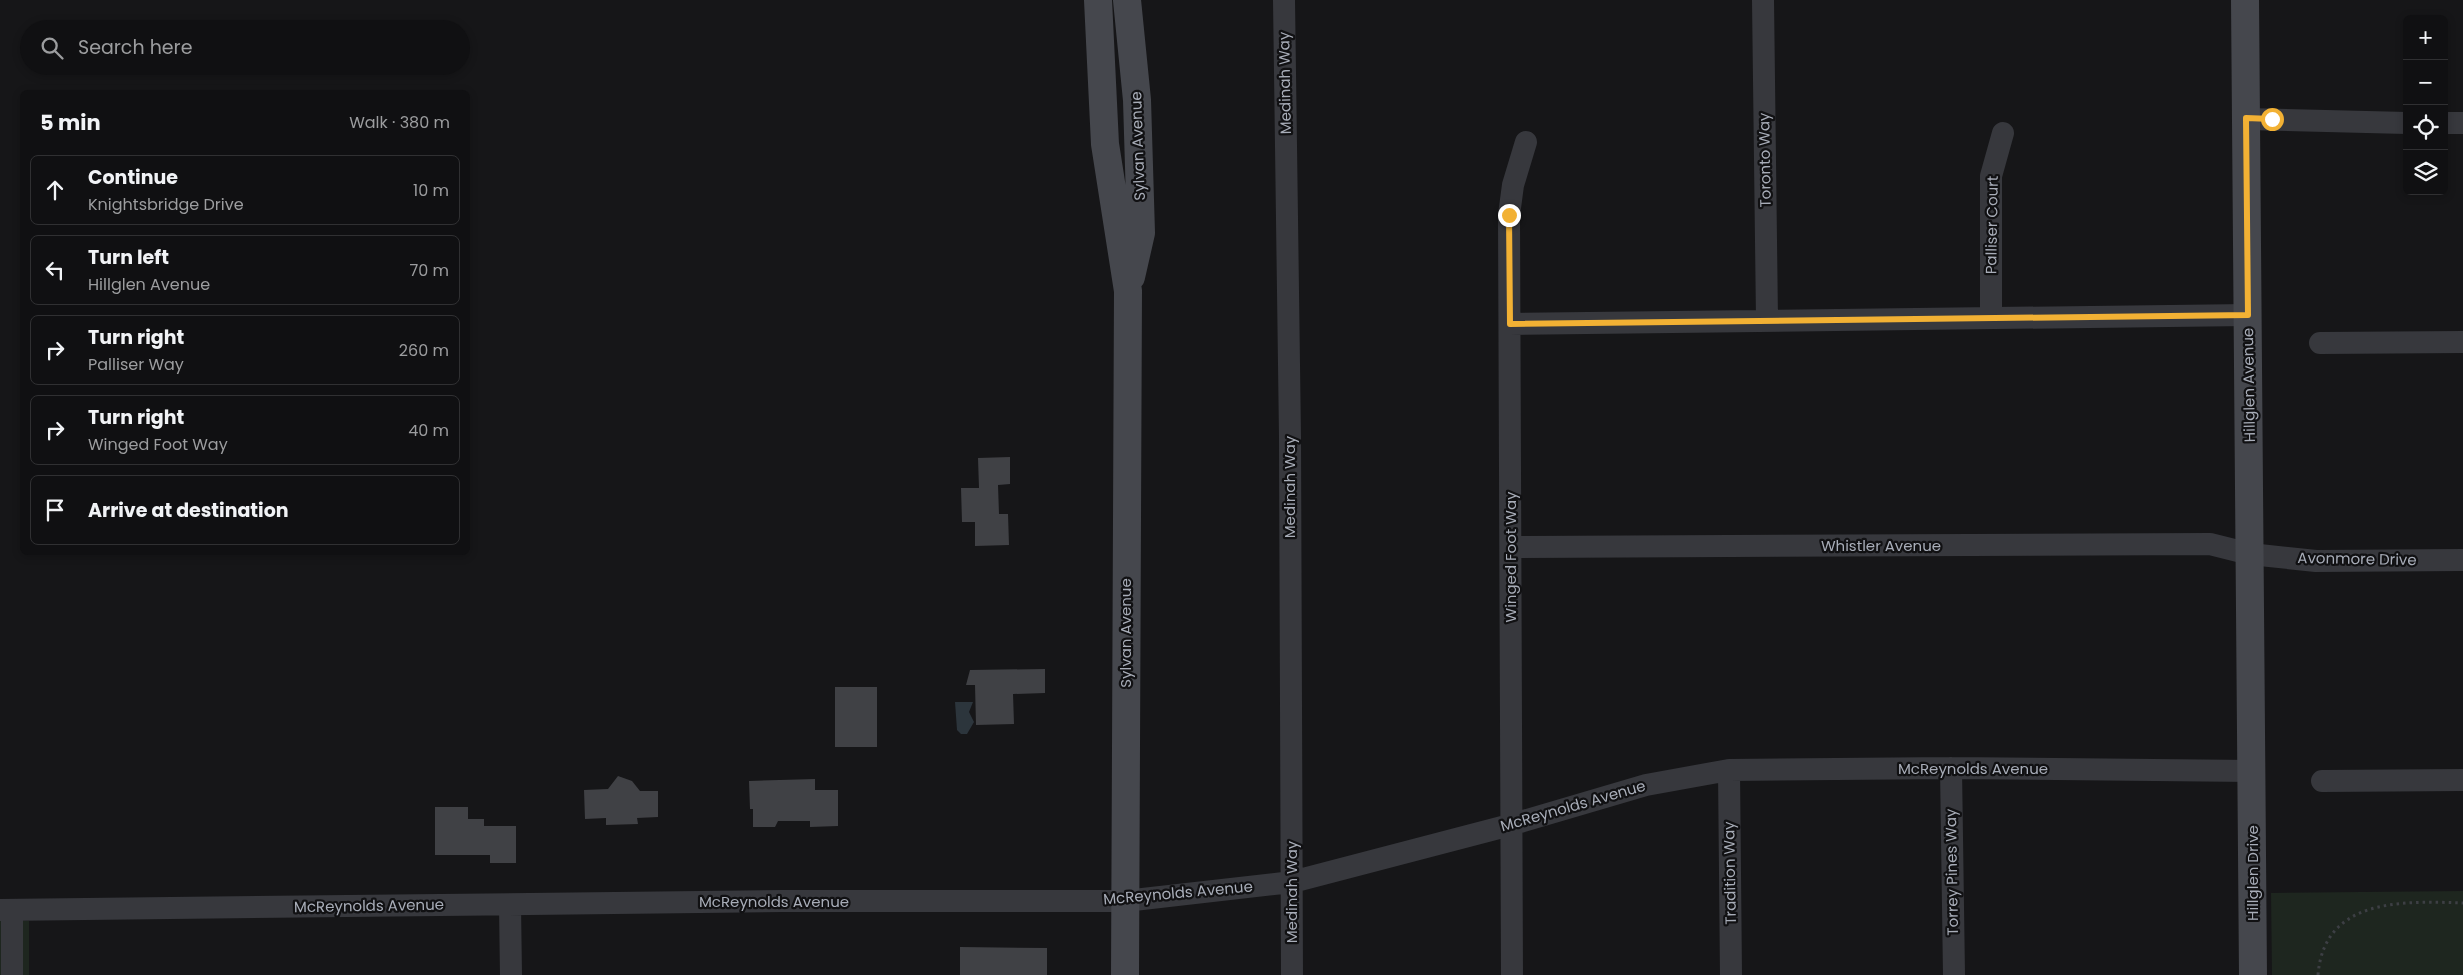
<!DOCTYPE html>
<html lang="en">
<head>
<meta charset="utf-8">
<style>
	body { margin:0; font-family:Poppins,sans-serif; background:#1e1e20; color:#f1f3f6 }
	.controls { position:absolute; right:15px; top:15px; display:grid; overflow:hidden; border-radius:8px; box-shadow:0 2px 8px #0003 }
	.controls button { width:45px; height:45px; display:grid; place-items:center; padding:0; border:0; border-bottom:1px solid #303032; background:#101012; color:#f1f3f6; font:25px sans-serif }
	.stop { position:absolute; width:15px; height:15px; margin:-11px; border:4px solid #f2b134; border-radius:50%; background:#fff }
	.stop.end { background:#f2b134; border-color:#fff; box-shadow:0 1px 5px #0008 }
	.list { margin:0; padding:0; list-style:none }
	h2 { display:flex; justify-content:space-between; align-items:center; height:65px; margin:0; padding:0 20px; font-size:21px }
	h2 small { font-size:16px; font-weight:400; color:#9c9d9f }
	.list li { display:grid; grid-template-columns:32px 1fr auto; gap:15px; align-items:center; box-sizing:border-box; height:70px; margin:0 10px 10px; padding:0 10px; border:1px solid #303032; border-radius:8px }
	.list b { display:block; font-size:19px; white-space:nowrap }
	.list p { margin:0; font-size:16px; white-space:nowrap; color:#9c9d9f }
	.list em { font-size:16px; font-style:normal; color:#9c9d9f }
	.icon { flex:none; width:28px; height:28px; fill:none; stroke:currentColor; stroke-width:2; stroke-linecap:round; stroke-linejoin:round }
	.map { position:relative; flex:none; width:2463px; height:975px; overflow:hidden }
	.search { position:absolute; background:#101012; box-shadow:0 2px 8px #0003; left:20px; top:20px; width:450px; height:55px; display:flex; align-items:center; gap:12px; box-sizing:border-box; padding:0 18px; border-radius:28px; color:#9c9d9f; font-size:19px }
	.panel { position:absolute; background:#101012; box-shadow:0 2px 8px #0003; left:20px; top:90px; width:450px; height:465px; border-radius:8px }
	.map>svg:first-child { display:block }
	.green { fill:#1e261f }
	.water { fill:#2c353c }
	.building { fill:#404145 }
	.lines { fill:none; stroke-linecap:round; stroke-linejoin:round }
	.path { stroke:#3d3f44; stroke-width:3; stroke-dasharray:2.5 4; stroke-linecap:butt }
	.street { stroke:#37383d; stroke-width:22 }
	.secondary { stroke:#45474d; stroke-width:28 }
	.route { stroke:#f2b134; stroke-width:6 }
	.labels { text-anchor:middle; stroke-width:4.5; stroke-linejoin:round; paint-order:stroke }
	.street-label { font-size:15px; fill:#a8adb8; stroke:#111113 }
</style>
</head>
<body>
<div class="map">
<svg width="2463" height="975" viewBox="0 0 2463 975">
	<rect width="100%" height="100%" fill="#161618"/>
	<!-- green -->
	<path class="green" d="M2463 891V975H2272L2271 893Z
		M0 921H29V975H0Z"/>
	<!-- water -->
	<path class="water" d="M955 702H973L969 712 974 722 967 734H961L957 730Z"/>
	<!-- building -->
	<path class="building" d="M1010 457V484L998 485 999 514H1008L1009 545 975 546V522H962L961 488H979L978 458Z
		M1045 669V693L1013 694 1014 724 976 725 975 685H966L970 670Z
		M835 687H877V747H835Z
		M618 776 632 781 640 791H658V817L637 818 638 824 606 825V818L585 819 584 790 608 789Z
		M815 779V790H838V826L810 827V821H778L775 827H753V809H750L749 781Z
		M435 807H468V819H484V826H516V863H490V855H435Z
		M960 947 1047 948V975H960Z"/>
	<g class="lines">
		<!-- path -->
		<path class="path" d="M2318 975C2324 897 2405 901 2463 903"/>
		<!-- street -->
		<path class="street" d="M1284 0 1290 437 1292 975
			M1763 0 1767 320
			M2246 119 2407 123
			M2444 123H2463
			M1991 318V176L2003 133
			M1510 324 2248 315
			M2320 343 2463 342
			M1511 547 2210 544 2250 554 2316 561 2463 560
			M1951 768 1954 975
			M1729 770 1731 975
			M2322 781 2463 780
			M510 905 511 975
			M0 910 783 901H1125L1292 882 1510 825 1646 785 1729 770 1951 768 2252 771
			M12 910V975
			M1512 975 1509 215 1513 185 1526 142"/>
		<!-- secondary -->
		<path class="secondary" d="M1098 0 1105 144 1128 291 1125 975
			M1127 0 1137 100 1141 233 1131 277
			M2245 0 2253 975"/>
	</g>
	<g class="lines">
		<!-- route -->
		<path class="route" d="M1509 215 1510 324 2248 315 2246 118 2272 119"/>
	</g>
	<g class="labels">
		<!-- street labels -->
		<g class="street-label">
			<text transform="translate(1285 83) rotate(-91)" y="5">Medinah Way</text>
			<text transform="translate(1138 146) rotate(-92)" y="5">Sylvan Avenue</text>
			<text transform="translate(1765 160) rotate(-91)" y="5">Toronto Way</text>
			<text transform="translate(1992 225) rotate(-89)" y="5">Palliser Court</text>
			<text transform="translate(2249 385) rotate(-91)" y="5">Hillglen Avenue</text>
			<text transform="translate(1290 487) rotate(-90)" y="5">Medinah Way</text>
			<text x="1881" y="551">Whistler Avenue</text>
			<text transform="translate(1511 557) rotate(-90)" y="5">Winged Foot Way</text>
			<text transform="translate(2357 559) rotate(1)" y="5">Avonmore Drive</text>
			<text transform="translate(1126 633) rotate(-90)" y="5">Sylvan Avenue</text>
			<text x="1973" y="774">McReynolds Avenue</text>
			<text transform="translate(1573 806) rotate(-16)" y="5">McReynolds Avenue</text>
			<text transform="translate(1952 872) rotate(-91)" y="5">Torrey Pines Way</text>
			<text transform="translate(1730 873) rotate(-91)" y="5">Tradition Way</text>
			<text transform="translate(2253 873) rotate(-90)" y="5">Hillglen Drive</text>
			<text transform="translate(1292 892) rotate(-90)" y="5">Medinah Way</text>
			<text transform="translate(1178 893) rotate(-5)" y="5">McReynolds Avenue</text>
			<text x="774" y="907">McReynolds Avenue</text>
			<text transform="translate(369 906) rotate(-1)" y="5">McReynolds Avenue</text>
		</g>
	</g>
</svg>
<div class="controls">
<button>+</button>
<button>−</button>
<button><svg class="icon" aria-label="locate" viewBox="0 0 24 24"><circle cx="12" cy="12" r="6"/><path d="M12 2v4M12 18v4M2 12h4M18 12h4"/></svg></button>
<button><svg class="icon" aria-label="layers" viewBox="0 0 24 24"><path d="M12 4l9 5-9 5-9-5zM3 14l9 5 9-5"/></svg></button>
</div>
<div class="stop" style="left:2272px;top:119px"></div>
<div class="stop end" style="left:1509px;top:215px"></div>
<div class="search"><svg class="icon" aria-label="search" viewBox="0 0 24 24"><circle cx="10" cy="10" r="6"/><path d="M15 15l6 6"/></svg>Search here</div>
<section class="panel">
<h2>5 min<small>Walk · 380 m</small></h2>
<ul class="list">
<li><svg class="icon" aria-label="ahead" viewBox="0 0 24 24"><path d="M12 20V5M6 11l6-6 6 6"/></svg><div><b>Continue</b><p>Knightsbridge Drive</p></div><em>10 m</em></li>
<li><svg class="icon" aria-label="left" viewBox="0 0 24 24"><path d="M17 20v-9H6M10 6l-5 5 5 5"/></svg><div><b>Turn left</b><p>Hillglen Avenue</p></div><em>70 m</em></li>
<li><svg class="icon" aria-label="right" viewBox="0 0 24 24"><path d="M7 20v-9h11M14 6l5 5-5 5"/></svg><div><b>Turn right</b><p>Palliser Way</p></div><em>260 m</em></li>
<li><svg class="icon" aria-label="right" viewBox="0 0 24 24"><path d="M7 20v-9h11M14 6l5 5-5 5"/></svg><div><b>Turn right</b><p>Winged Foot Way</p></div><em>40 m</em></li>
<li><svg class="icon" aria-label="arrive" viewBox="0 0 24 24"><path d="M6 21V4h12l-3 4 3 4H6"/></svg><div><b>Arrive at destination</b></div></li>
</ul>
</section>
</div>
</body>
</html>
